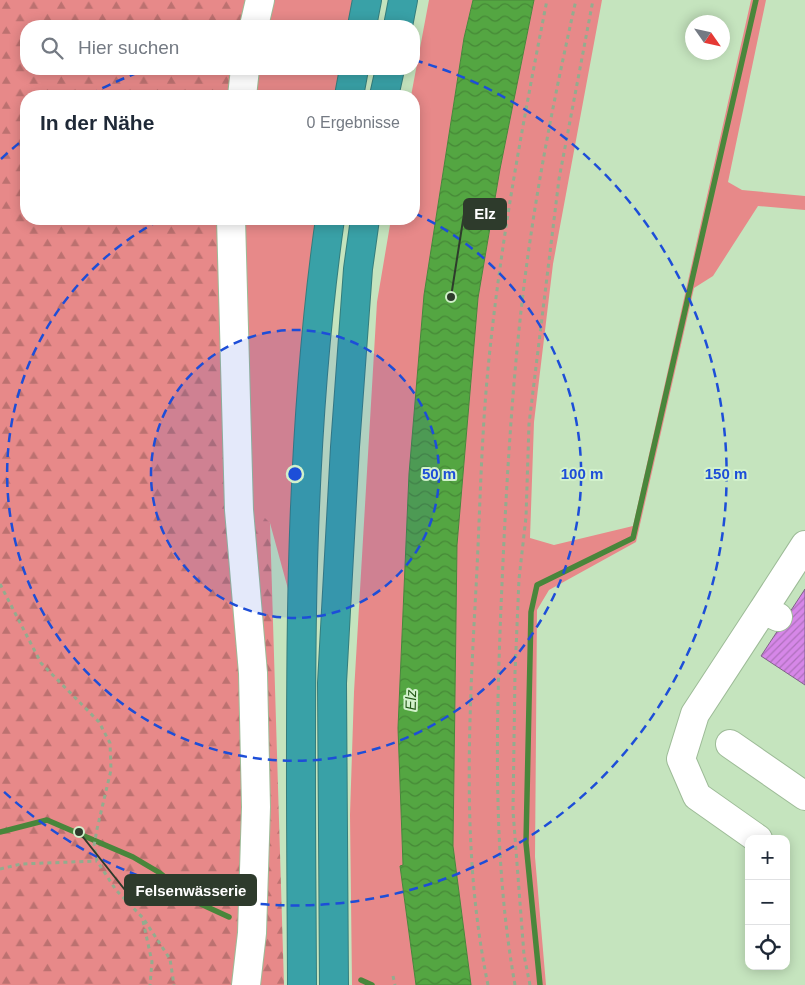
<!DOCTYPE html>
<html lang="de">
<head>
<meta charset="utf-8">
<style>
	body { margin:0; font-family:Arial,sans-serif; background:#f6f6f7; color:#1f2937 }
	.controls { position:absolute; right:15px; bottom:15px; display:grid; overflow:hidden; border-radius:10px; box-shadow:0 2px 12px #0003 }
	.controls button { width:45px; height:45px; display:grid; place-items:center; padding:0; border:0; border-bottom:1px solid #e0e1e3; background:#fff; color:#1f2937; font:25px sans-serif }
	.compass { position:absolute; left:685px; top:15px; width:45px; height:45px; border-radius:50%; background:#fff; box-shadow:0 2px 12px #0003; rotate:124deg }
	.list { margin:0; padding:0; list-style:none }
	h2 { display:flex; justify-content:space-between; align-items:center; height:65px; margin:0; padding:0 20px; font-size:21px }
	h2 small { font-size:16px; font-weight:400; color:#747a83 }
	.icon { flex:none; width:28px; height:28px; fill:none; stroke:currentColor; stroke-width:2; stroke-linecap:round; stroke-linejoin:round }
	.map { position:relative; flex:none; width:805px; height:985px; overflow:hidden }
	.search { position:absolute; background:#fff; box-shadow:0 2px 12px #0003; left:20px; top:20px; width:400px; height:55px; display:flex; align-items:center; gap:12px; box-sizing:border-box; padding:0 18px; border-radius:20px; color:#747a83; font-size:19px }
	.panel { position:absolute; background:#fff; box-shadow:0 2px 12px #0003; left:20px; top:90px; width:400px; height:135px; border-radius:20px }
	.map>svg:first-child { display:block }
	.green { fill:#e78989 }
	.forest { fill:url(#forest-firs) }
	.water { fill:url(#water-waves); stroke:#49863b }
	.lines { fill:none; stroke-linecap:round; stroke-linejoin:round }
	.stream { stroke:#49863b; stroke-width:5.5 }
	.building { fill:url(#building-hatch); stroke:#7f6486 }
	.minor-casing { stroke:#9dbb97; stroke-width:30 }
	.highway-casing { stroke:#357d7c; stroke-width:30 }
	.path { stroke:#93ac8e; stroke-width:3; stroke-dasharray:4 4; stroke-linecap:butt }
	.minor { stroke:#fff; stroke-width:28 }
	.highway { stroke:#39a1a7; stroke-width:28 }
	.ring { fill:none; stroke:#1d4ed8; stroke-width:2.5; stroke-dasharray:9 6 }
	.labels { text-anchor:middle; stroke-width:4; stroke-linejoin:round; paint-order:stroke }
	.water-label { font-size:15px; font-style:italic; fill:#255a18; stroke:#d2f1cb }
	.centre { fill:#1d4ed8; stroke:#d2f1cb; stroke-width:2.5 }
	.ring-label { font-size:15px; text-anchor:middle; font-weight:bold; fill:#1d4ed8; stroke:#d2f1cb; stroke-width:4; stroke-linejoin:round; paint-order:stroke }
	.leader { fill:none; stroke:#2e3b2c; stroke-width:2 }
	.callout-dot { fill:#2e3b2c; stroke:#d2f1cb; stroke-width:2 }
	.callout { fill:#2e3b2c; stroke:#2e3b2c; stroke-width:2 }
	.callout-label { font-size:15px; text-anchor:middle; font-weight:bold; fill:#fff }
</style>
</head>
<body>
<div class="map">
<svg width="805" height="985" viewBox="0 0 805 985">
	<defs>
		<pattern id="forest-firs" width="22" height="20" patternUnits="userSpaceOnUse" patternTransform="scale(1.25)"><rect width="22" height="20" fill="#e78989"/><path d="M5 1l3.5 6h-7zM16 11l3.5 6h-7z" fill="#bc7170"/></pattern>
		<pattern id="water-waves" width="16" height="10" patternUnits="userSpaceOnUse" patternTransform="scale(1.25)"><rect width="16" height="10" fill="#54a642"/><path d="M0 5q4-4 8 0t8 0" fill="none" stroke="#468837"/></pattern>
		<pattern id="building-hatch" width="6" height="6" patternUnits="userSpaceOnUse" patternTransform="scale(1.25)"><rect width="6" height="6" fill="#d687e8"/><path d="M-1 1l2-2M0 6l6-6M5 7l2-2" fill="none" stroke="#ae70bc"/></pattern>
	</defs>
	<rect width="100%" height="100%" fill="#c5e4be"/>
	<!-- green -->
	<path class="green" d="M260 0H367L362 26H254Z
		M429 0H473L464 38 424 295 409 474 398 728 403 866H400L416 985H352L350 815 354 692 377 302 391 219H414V96H411Z
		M534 0H602L553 264 534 422 530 538 554 545 633 526 751 0H766L728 182 742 190 805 196V210L758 206 713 276 694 288 636 542 549 590 537 610 535 857 546 985H471L453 846 457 545 478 298 500 169Z
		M245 69H354L349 96H242Z
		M231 219H330L300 633 270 523 239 510Z"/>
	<!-- forest -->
	<path class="forest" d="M0 0H260L254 26H26V69H245L242 96H26V219H231L239 509 263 516 270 523 284 985H0Z"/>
	<!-- water -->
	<path class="water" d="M473 0H534L500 169 478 298 457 545 453 846 471 985H416L400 866 403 865 398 728 409 474 424 295 464 38Z"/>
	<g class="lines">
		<!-- stream -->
		<path class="stream" d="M0 832 47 820 133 857 160 873 192 900 229 917
			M361 980 372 985
			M540 985 526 843 531 612 537 585 633 538 756 0"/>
	</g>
	<!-- building -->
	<path class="building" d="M805 589V685L761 656Z"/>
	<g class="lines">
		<!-- minor casing -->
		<g class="minor-casing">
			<path id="minor" d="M254 26 260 0
				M242 96 245 69
				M231 219 239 510 253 673 256 807 252 933 246 985
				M763 610 805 545
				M730 744 805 796
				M758 839 697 796 681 759 695 714 763 610 778 617"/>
		</g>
		<!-- highway casing -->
		<g class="highway-casing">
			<path id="highway" d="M362 26 367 0
				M398 26 403 0
				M349 96 354 69
				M384 96 390 69
				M302 985C301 730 294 472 330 219
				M334 985 332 683 345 447 358 269 365 219"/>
		</g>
		<!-- path -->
		<path class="path" d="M0 584 41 663 99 722 110 743 111 770 97 829 94 846 97 861 116 890 143 918 170 959 174 985
			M0 869 21 864 97 861
			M143 921 152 962 150 985
			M393 976 395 985
			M488 985C461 855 469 719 476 588 480 515 481 441 488 369 500 244 523 122 547 0
			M515 985C493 863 496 731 501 607 506 490 512 371 528 255 540 169 557 84 576 0
			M530 985 524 955 513 811 515 673 519 579 526 517 529 424 559 179 593 0"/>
		<!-- minor -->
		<use href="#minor" class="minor"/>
		<!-- highway -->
		<use href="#highway" class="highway"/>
	</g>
	<!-- distance rings -->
	<circle cx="295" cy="474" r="144" fill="#1d4ed8" fill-opacity=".12"/>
	<g class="ring">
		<circle cx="295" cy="474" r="144"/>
		<path d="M414 213A287 287 0 1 1 162 219"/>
		<path d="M1 159A431 431 0 0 1 24 139M89 95A431 431 0 0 1 148 69M414 60A431 431 0 1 1 1 789"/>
	</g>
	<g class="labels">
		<!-- water labels -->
		<g class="water-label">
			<text transform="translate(411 700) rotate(-89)" y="5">Elz</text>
		</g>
	</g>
	<circle cx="295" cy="474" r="8" class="centre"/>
	<g class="ring-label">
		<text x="439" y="479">50 m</text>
		<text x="582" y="479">100 m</text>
		<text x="726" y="479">150 m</text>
	</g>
	<!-- callouts -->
	<path class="leader" d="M451 297L464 214M79 832L125 890"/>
	<g class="callout-dot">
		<circle cx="451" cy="297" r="5"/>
		<circle cx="79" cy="832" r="5"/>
	</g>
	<g class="callout">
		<rect x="464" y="199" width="42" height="30" rx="5"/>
		<rect x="125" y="875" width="131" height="30" rx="5"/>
	</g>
	<g class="callout-label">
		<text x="485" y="219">Elz</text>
		<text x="191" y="896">Felsenwässerie</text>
	</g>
</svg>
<div class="controls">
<button>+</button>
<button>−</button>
<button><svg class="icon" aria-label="locate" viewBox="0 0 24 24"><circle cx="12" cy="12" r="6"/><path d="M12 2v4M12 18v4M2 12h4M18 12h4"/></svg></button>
</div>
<svg class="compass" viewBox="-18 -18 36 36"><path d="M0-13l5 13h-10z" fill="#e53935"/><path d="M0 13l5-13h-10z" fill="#747a83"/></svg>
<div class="search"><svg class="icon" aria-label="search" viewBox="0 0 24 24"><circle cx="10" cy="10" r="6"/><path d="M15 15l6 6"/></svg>Hier suchen</div>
<section class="panel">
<h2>In der Nähe<small>0 Ergebnisse</small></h2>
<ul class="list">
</ul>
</section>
</div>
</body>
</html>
